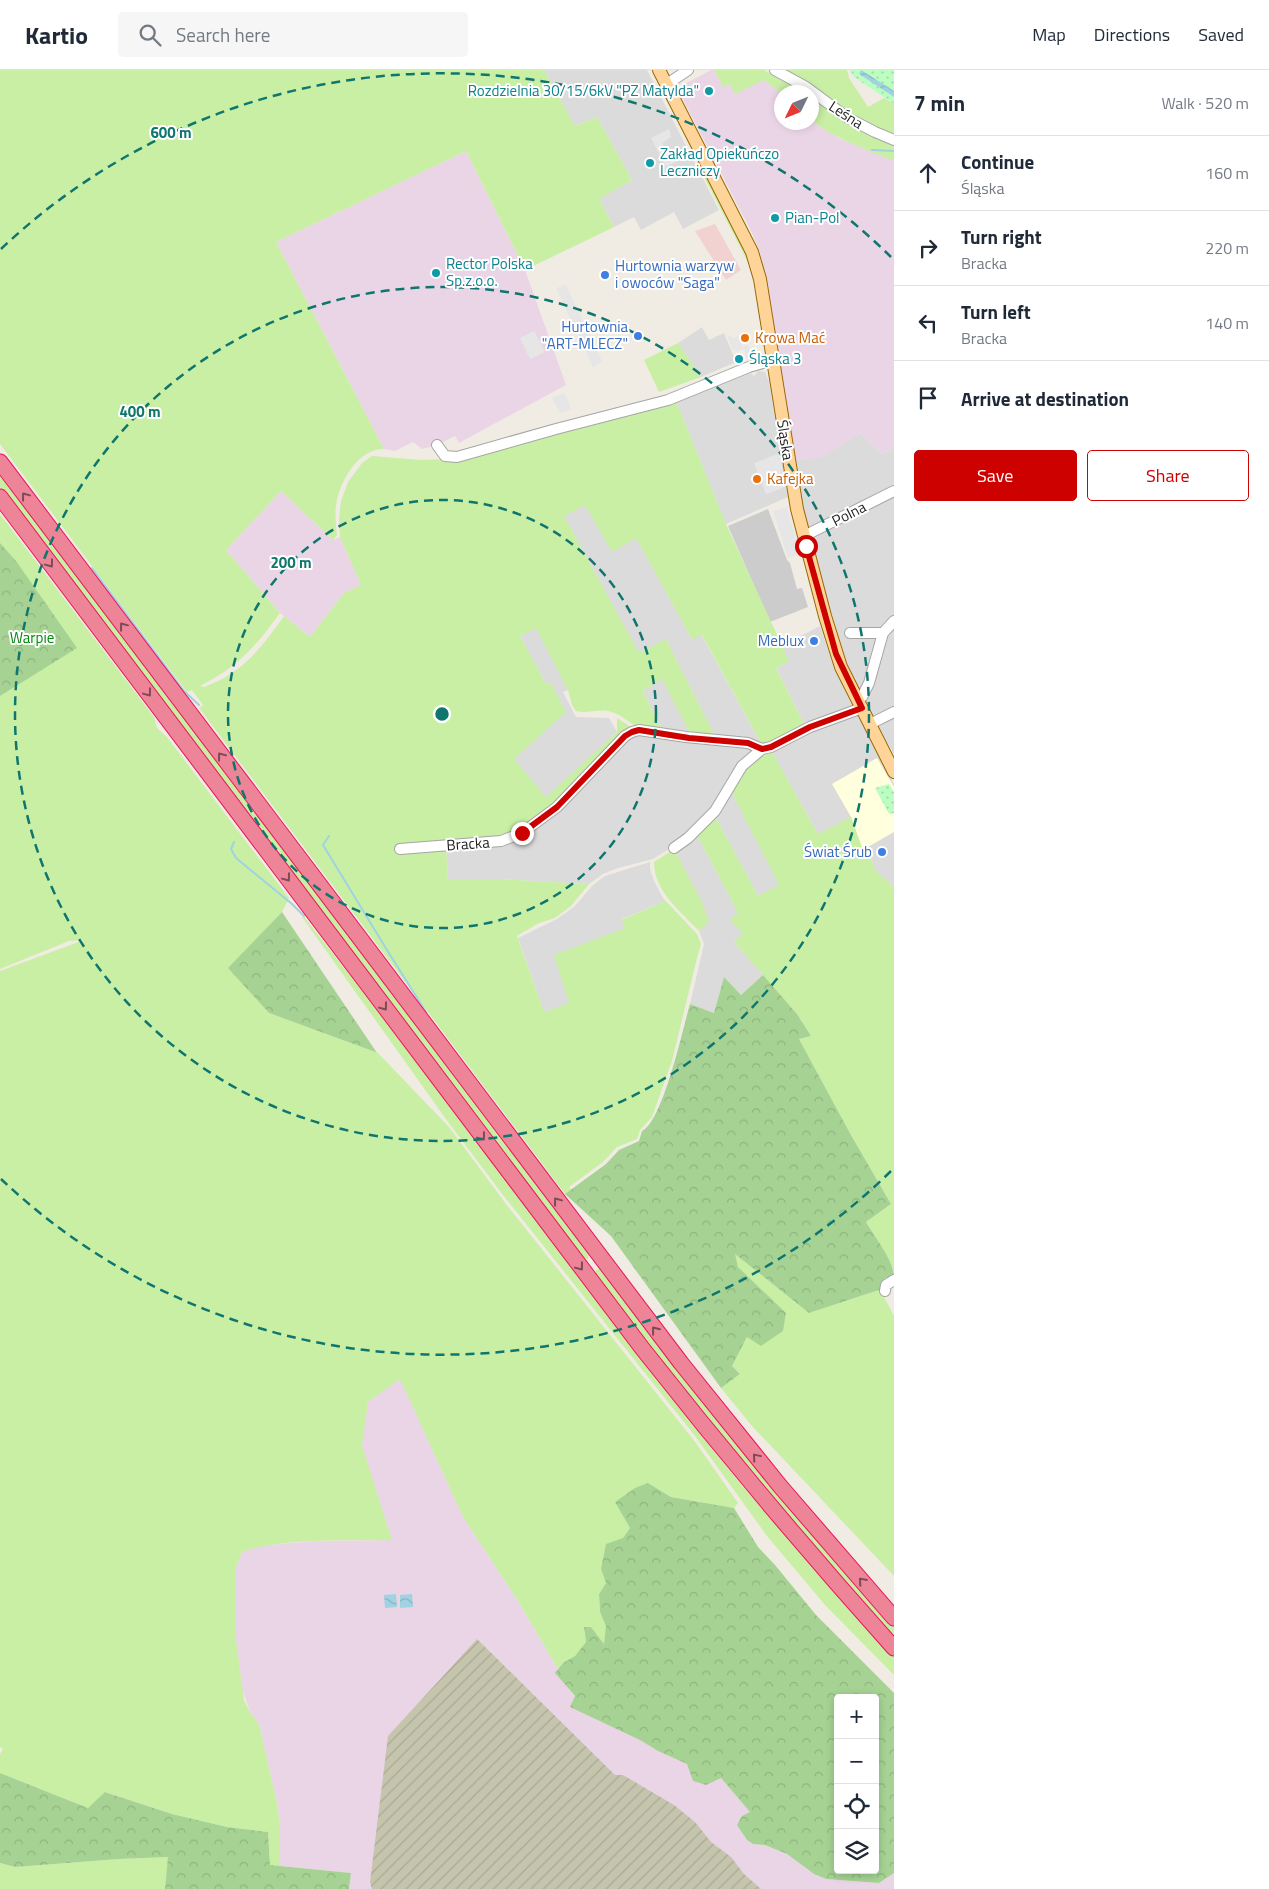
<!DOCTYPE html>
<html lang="en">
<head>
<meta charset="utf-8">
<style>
	body { margin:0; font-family:"Titillium Web",sans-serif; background:#f6f6f7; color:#1f2937 }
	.controls { position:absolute; right:15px; bottom:15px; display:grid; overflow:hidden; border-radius:5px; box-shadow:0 2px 8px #0003 }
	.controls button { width:45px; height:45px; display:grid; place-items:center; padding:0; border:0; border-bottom:1px solid #e0e1e3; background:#fff; color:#1f2937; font:25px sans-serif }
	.compass { position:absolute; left:774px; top:15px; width:45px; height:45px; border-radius:50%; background:#fff; box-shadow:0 2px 8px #0003; rotate:227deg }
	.stop { position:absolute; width:15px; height:15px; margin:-11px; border:4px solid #cc0100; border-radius:50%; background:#fff }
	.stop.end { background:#cc0100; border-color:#fff; box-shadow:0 1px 5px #0008 }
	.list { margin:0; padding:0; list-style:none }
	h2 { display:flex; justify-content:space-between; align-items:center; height:65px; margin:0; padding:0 20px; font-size:21px }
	h2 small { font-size:16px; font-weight:400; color:#747a83 }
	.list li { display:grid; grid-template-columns:32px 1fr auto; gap:15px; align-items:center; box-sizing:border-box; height:75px; padding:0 20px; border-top:1px solid #e0e1e3 }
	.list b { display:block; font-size:19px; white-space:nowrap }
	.list p { margin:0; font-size:16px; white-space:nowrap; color:#747a83 }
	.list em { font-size:16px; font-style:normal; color:#747a83 }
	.actions { display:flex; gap:10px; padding:15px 20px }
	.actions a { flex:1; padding:11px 0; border:1px solid #cc0100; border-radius:5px; text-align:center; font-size:18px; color:#cc0100 }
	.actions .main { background:#cc0100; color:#fff }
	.icon { flex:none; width:28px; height:28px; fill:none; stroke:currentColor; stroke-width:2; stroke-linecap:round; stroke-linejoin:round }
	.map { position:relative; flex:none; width:894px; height:1819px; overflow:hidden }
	header { display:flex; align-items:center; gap:30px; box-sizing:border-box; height:70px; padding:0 25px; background:#fff; border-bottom:1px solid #e0e1e3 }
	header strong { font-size:24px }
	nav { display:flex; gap:28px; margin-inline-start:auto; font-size:18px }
	.search { width:350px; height:45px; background:#f6f6f7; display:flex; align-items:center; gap:12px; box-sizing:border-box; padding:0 18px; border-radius:5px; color:#747a83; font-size:19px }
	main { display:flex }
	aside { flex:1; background:#fff }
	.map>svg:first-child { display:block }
	.residential { fill:#dcdbdb }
	.commercial { fill:#f2d2d1 }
	.industrial { fill:#ead5e6 }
	.education { fill:#ffd }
	.religious { fill:#ccc }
	.construction { fill:url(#construction-furrows) }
	.grass { fill:#c9efa5 }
	.forest { fill:url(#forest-crowns); fill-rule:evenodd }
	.park { fill:url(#park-dots) }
	.parking { fill:#e6e6e6 }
	.water { fill:url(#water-waves) }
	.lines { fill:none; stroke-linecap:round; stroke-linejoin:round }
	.stream { stroke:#a0d2e2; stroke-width:2 }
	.minor-casing { stroke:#a5a5a5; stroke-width:12 }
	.major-casing { stroke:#986700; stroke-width:14 }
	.highway-casing { stroke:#ea155d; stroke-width:17 }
	.minor { stroke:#fff; stroke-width:10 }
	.major { stroke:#ffd499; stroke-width:12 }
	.highway { stroke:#ee8497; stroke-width:15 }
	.oneway { stroke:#7c4c54 }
	.route { stroke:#cc0100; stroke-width:6 }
	.ring { fill:none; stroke:#0f766e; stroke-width:2.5; stroke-dasharray:9 6 }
	.culture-dot { fill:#0f9aa8; stroke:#fff; stroke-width:2 }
	.shop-dot { fill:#3f7fe0; stroke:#fff; stroke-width:2 }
	.food-dot { fill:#e8710a; stroke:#fff; stroke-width:2 }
	.labels { text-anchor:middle; stroke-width:4; stroke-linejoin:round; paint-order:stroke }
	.culture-label { font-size:15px; fill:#0d838f; stroke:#fff; text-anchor:start }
	.street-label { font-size:15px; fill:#1e1e1e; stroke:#fff }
	.shop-label { font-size:15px; fill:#366cbe; stroke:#fff; text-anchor:end }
	.food-label { font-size:15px; fill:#c56008; stroke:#fff; text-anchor:start }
	.park-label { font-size:15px; fill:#02870d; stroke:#fff }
	.centre { fill:#0f766e; stroke:#fff; stroke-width:2.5 }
	.ring-label { font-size:15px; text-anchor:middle; font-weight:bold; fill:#0f766e; stroke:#fff; stroke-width:4; stroke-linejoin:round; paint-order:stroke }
</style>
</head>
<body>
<header>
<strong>Kartio</strong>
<div class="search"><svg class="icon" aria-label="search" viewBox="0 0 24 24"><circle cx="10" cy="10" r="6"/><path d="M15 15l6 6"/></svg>Search here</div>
<nav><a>Map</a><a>Directions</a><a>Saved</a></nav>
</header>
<main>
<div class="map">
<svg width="894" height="1819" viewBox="0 0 894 1819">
	<defs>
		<pattern id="construction-furrows" width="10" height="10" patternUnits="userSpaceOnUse" patternTransform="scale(1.25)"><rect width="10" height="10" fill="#c5c5ae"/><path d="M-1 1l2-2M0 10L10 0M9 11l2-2" fill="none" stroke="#a9a995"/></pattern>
		<pattern id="forest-crowns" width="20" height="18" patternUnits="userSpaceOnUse" patternTransform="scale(1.25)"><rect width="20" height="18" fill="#a6d394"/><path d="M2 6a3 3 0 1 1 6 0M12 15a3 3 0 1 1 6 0" fill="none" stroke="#8eb57f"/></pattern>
		<pattern id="park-dots" width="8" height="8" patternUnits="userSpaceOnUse" patternTransform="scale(1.25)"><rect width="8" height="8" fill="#bcfec2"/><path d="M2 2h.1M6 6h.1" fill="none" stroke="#a1d9a6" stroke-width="1.8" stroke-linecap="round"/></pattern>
		<pattern id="water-waves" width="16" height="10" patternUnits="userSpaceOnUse" patternTransform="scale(1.25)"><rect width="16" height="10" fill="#a0d2e2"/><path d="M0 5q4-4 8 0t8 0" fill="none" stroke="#89b4c1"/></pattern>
	</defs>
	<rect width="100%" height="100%" fill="#f0ece3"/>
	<!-- residential -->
	<path class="residential" d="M544 0H647L719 140 683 159 674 142 641 160 634 147 614 157 599 129 632 110 597 47 575 56Z
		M702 257 709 270 724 263 736 292 701 307 678 273Z
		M758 301 765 302 769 312 788 427 726 454 676 331 751 303 754 306Z
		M860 363 882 384 894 376V418L807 460 795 391 823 386Z
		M894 424V546L883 557 866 616 861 620 859 619 846 593 838 569 809 466Z
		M585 435 636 468 692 569 701 564 762 675 716 668 666 569 639 584 564 446Z
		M894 554V640L874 648 867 631 884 568Z
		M820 556 831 588 854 639 805 656 776 598 789 591 781 576Z
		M537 557 568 620 563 622 576 647 609 648 617 662 546 728 514 689 565 642 550 613 546 614 520 566Z
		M662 608 691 665 663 662 643 621Z
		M856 643 894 714V817L876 801 866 778 818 764 771 680 799 665Z
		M894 645V685L877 653Z
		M633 663 741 675 750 679 752 682 714 741 688 767 653 789 618 798 603 804 589 814 498 809H448L446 778 511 771Z
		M730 719 780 815 758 826 714 744Z
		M696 763 738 843 743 863 734 872 763 905 741 925 724 907 714 943 690 934 704 874 699 861 709 852 674 779Z
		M650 792V799L654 811 663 828V832L622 849 625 858 594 871 569 933 544 942 518 868 557 849 574 837 593 815 605 806Z"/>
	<!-- commercial -->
	<path class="commercial" d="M715 154 741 200 726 210 695 161Z"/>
	<!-- industrial -->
	<path class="industrial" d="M711 0H714L723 17 730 14 764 10 781 23 782 52H812V49L816 54 839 68 894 91V376L882 384 860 363 824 386 811 389V388L795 391 766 204 759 180 752 163 677 18Z
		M466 81 525 200 566 315 459 373 455 366 437 375 422 379 413 372 395 381 384 379 276 172Z
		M281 421 333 470 340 467 361 515 344 523 310 567 280 543 226 480Z
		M400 1308 463 1447 518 1531 558 1599 556 1603 575 1627 658 1681 721 1708 751 1743 753 1774 765 1775 787 1784 814 1804 826 1809 879 1813 894 1803V1819H349L351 1803 280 1796V1757L277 1733 260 1658 258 1653 250 1642 242 1619 236 1570V1498L242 1482 257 1476 314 1471 392 1470 361 1375 368 1332Z"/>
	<!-- education -->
	<path class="education" d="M877 688 894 717V762L866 778H862L851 747 832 714Z"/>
	<!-- religious -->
	<path class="religious" d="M768 439 787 490 790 493 797 519 802 518 808 537 770 552 728 456Z"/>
	<!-- construction -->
	<path class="construction" d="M477 1569 615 1705H623L674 1735 695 1752 711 1772 731 1787 744 1804 761 1819H372L370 1812 388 1666Z"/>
	<!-- grass -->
	<path class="grass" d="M0 0H544L575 56 597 47 632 110 599 129 614 157 525 200 466 81 276 172 384 379C359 379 342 408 337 430 334 441 336 454 337 465L333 470 281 421 226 480 280 543C255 577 239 596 200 616L204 617C243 603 261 578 284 546L310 567 344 523 361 515 340 467 339 450 341 431 348 412 362 393 372 386 421 390 444 389 676 331 726 454 789 591 776 598 805 656 782 668 762 675 702 565 692 569 636 468 612 482 585 435 564 446 639 583 666 569 716 668 691 665 662 609 643 621 663 662C655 661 645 661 639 658 628 652 621 644 608 641 597 639 586 644 576 641L572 635 568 620 536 558 520 566 546 614 551 613 566 642 514 689 546 727 617 662V648L634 659 539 747 507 765 446 778 448 809H498L589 814 571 836 555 848 539 853 517 866 544 942 569 933 554 885 625 858 621 850 663 832V828L697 864 701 874 697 888 672 991 652 1047 640 1060 637 1069 617 1077 603 1092 569 1117 571 1120 565 1124 199 638 203 635 192 620 187 622 0 374Z
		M714 0H764L804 22 781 23 764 10 735 24 730 14 723 17Z
		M783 0H847L849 8 868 37 884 28 894 34V64L850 45Z
		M812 28 844 52 894 75V91C880 85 815 61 812 48 810 42 812 34 812 28Z
		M707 98 746 175 749 194 701 101Z
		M678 273 701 307 659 322 644 290Z
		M0 400 589 1180 588 1189 580 1188 0 418Z
		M0 444 154 647 157 658 167 667 289 828 282 842 229 898 269 943 378 983 449 1057 506 1134 696 1373 738 1433 734 1438 671 1427 648 1413 616 1432 630 1458 601 1499 606 1513 599 1524 600 1542 607 1556 604 1575 591 1557 584 1558 586 1572 575 1586 563 1593 558 1599 518 1531 463 1447 400 1309 368 1332 362 1375 392 1470C347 1471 284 1467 242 1482L236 1498V1570L244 1630 250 1642 258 1653 260 1658 277 1733 280 1757V1796L270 1795 268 1762 227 1757 172 1744 106 1722 88 1738 0 1703V1684L3 1679 0 1677V901L84 870 69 871 0 899Z
		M771 680 818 764 851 747 862 778H866L876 801 894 817V1202L866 1152 891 1134 851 1065 799 969 811 966 797 944 734 872 743 863 730 850 738 843 696 763 714 744 758 826 779 815 730 719C742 699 749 689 771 680Z
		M674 779 702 832 709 852 699 861C680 841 654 821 654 792Z
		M302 847H304L345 899 703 1368 745 1419 894 1587V1605L825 1535 767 1466 695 1366 503 1125 448 1052Z
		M734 1183 809 1243 882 1219 883 1225 894 1246V1506L752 1356 721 1318 740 1304 732 1296 747 1267 786 1244 738 1197Z
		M599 1199 605 1202 894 1555V1571L773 1432 595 1207 596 1200Z
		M169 1787 165 1819H0V1793L15 1797 119 1789Z"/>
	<!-- forest -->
	<path class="forest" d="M0 473 16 491 77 578 0 626Z
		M282 842 377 983H378L269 943 228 898Z
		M763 905 797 944 811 966 799 969 851 1065 891 1134 866 1152C874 1166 894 1191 894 1207L885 1208 882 1219 809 1243 735 1184 738 1197 786 1243 783 1261 761 1276 747 1267 732 1296 740 1304 721 1318 611 1166 565 1124 606 1094 619 1080 639 1071 642 1061C663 1051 683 958 690 934L714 943 724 907 741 925Z
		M648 1413 671 1427 734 1438 758 1477 775 1495 816 1545 894 1623V1803L879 1813 826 1809 814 1804 787 1784 765 1775 753 1774 747 1770 737 1755 742 1746 750 1742 721 1708 706 1715 693 1711 687 1694 658 1681 640 1670 570 1637 575 1626 555 1603 563 1593 575 1586 586 1572 584 1557H591L604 1574 606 1556 600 1542 599 1524 606 1513 601 1499 606 1474 623 1468 630 1458 615 1432 635 1418ZM838 1628H875V1800H838Z
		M0 1703 88 1738 105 1722 172 1744 227 1757 268 1762 270 1795 351 1803 349 1819H165L168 1787 119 1789 15 1797 0 1793Z"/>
	<!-- park -->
	<path class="park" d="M850 0H894V34L854 7Z
		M889 714 894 722V743L889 744 875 718Z"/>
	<!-- parking -->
	<path class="parking" d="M669 59 671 67 662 73 670 86 678 82 681 89 666 97 651 68Z
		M566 215 602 291 593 297 556 218Z
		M534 261 545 282 530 289 520 268Z
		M727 265 734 268 739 266 743 277 748 275 753 287 748 289 744 279 737 281 732 279Z
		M565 323 571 339 560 343 552 328Z
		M780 383 785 417 766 424 754 393Z
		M787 437 800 484 788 488 773 441Z"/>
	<!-- water -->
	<path class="water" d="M861 0 894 21V27L859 4Z
		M396 1524 397 1537 385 1538 384 1525Z
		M412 1524 413 1537 400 1538V1525Z"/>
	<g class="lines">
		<!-- stream -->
		<path class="stream" d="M872 80 894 81
			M92 498 184 621 199 635
			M329 766 323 775 387 880 426 942
			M234 772 231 779 236 788 292 834 304 846"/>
		<!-- minor casing -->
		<g class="minor-casing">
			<path id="minor" d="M775 0 806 17 848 48 875 62 894 70
				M667 14 688 0
				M437 375 445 386 457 387 556 359 668 330 749 297 773 290
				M804 466 894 421
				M850 563H883
				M858 630 862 627 869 613 883 563 894 551
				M870 654 894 642
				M674 778 688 768 715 741 742 696 762 679
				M400 779 501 771 522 763 557 737 625 666 632 662 639 660 686 667 748 673 762 679 771 677 810 657 862 638
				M885 1221 886 1215 894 1210"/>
		</g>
		<!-- major casing -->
		<g class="major-casing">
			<path id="major" d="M659 0 752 182 760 209 797 439 825 546 841 597 894 702"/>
		</g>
		<!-- highway casing -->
		<g class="highway-casing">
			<path id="highway" d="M0 392 681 1293 780 1416 894 1548
				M0 427 642 1278C723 1381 807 1481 894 1578"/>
		</g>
		<!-- minor -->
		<use href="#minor" class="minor"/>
		<!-- major -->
		<use href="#major" class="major"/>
		<!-- highway -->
		<use href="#highway" class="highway"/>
	</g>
	<!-- one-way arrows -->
	<defs><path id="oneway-chevron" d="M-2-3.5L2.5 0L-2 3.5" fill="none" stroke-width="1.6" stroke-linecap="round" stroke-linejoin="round" transform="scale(1.25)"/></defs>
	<g class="oneway">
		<use href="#oneway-chevron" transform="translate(25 426) rotate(-127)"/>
		<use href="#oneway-chevron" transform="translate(50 494) rotate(53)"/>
		<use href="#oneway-chevron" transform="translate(123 556) rotate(-127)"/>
		<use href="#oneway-chevron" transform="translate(148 623) rotate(53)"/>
		<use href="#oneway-chevron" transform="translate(221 686) rotate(-127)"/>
		<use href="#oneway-chevron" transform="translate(287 808) rotate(53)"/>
		<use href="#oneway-chevron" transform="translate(384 937) rotate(53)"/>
		<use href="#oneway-chevron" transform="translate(482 1067) rotate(53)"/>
		<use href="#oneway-chevron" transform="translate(557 1131) rotate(-127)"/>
		<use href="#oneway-chevron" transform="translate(580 1197) rotate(53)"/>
		<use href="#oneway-chevron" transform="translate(655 1260) rotate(-128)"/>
		<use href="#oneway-chevron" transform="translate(756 1387) rotate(-130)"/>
		<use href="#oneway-chevron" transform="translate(862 1511) rotate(-131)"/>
	</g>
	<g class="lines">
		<!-- route -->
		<path class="route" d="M522 763 557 737 625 666 632 662 639 660 689 668 748 673 762 679 771 677 810 657 862 638 836 584 806 476"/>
	</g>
	<!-- distance rings -->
	<g class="ring">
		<circle cx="442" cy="644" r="214"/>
		<circle cx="442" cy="644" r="427"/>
		<path d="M891 1101A641 641 0 0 1 1 1109M1 179A641 641 0 0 1 891 187"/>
	</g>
	<!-- markers -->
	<g class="culture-dot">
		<circle cx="709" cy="21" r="5"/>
		<circle cx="650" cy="93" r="5"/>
		<circle cx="775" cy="148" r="5"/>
		<circle cx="436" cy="203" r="5"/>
		<circle cx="739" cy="289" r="5"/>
	</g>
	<g class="shop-dot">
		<circle cx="605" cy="205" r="5"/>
		<circle cx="638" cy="266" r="5"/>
		<circle cx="814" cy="571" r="5"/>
		<circle cx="882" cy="782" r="5"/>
	</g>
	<g class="food-dot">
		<circle cx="745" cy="268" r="5"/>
		<circle cx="757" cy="409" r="5"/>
	</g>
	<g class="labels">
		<!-- culture labels -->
		<g class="culture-label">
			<text x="699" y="26" text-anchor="end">Rozdzielnia 30/15/6kV "PZ Matylda"</text>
			<text x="660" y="89">Zakład Opiekuńczo<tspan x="660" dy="17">Leczniczy</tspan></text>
			<text x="785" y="153">Pian-Pol</text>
			<text x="446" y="199">Rector Polska<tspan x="446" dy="17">Sp.z.o.o.</tspan></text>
			<text x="749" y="294">Śląska 3</text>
		</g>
		<!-- street labels -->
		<g class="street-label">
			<text transform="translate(846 45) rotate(33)" y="5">Leśna</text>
			<text transform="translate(785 370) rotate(81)" y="5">Śląska</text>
			<text transform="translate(849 444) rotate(-27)" y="5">Polna</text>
			<text transform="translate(468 774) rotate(-4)" y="5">Bracka</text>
		</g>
		<!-- shop labels -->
		<g class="shop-label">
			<text x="615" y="201" text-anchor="start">Hurtownia warzyw<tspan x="615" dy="17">i owoców "Saga"</tspan></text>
			<text x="628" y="262">Hurtownia<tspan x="628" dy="17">"ART-MLECZ"</tspan></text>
			<text x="804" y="576">Meblux</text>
			<text x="872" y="787">Świat Śrub</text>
		</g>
		<!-- food labels -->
		<g class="food-label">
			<text x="755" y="273">Krowa Mać</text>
			<text x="767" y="414">Kafejka</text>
		</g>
		<!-- park labels -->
		<g class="park-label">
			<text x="32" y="573">Warpie</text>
		</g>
	</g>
	<circle cx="442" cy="644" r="8" class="centre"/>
	<g class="ring-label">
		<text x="171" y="68">600 m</text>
		<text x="140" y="347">400 m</text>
		<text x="291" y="498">200 m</text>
	</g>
</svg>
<div class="controls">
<button>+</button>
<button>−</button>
<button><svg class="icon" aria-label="locate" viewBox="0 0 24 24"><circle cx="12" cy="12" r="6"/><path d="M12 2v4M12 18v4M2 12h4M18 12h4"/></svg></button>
<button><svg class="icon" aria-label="layers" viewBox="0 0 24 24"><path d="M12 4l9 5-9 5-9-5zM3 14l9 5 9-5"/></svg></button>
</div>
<svg class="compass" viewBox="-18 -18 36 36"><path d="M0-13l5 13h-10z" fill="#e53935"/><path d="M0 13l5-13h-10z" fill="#747a83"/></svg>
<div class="stop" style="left:806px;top:476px"></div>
<div class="stop end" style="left:522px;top:763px"></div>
</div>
<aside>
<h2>7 min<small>Walk · 520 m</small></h2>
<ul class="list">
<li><svg class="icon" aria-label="ahead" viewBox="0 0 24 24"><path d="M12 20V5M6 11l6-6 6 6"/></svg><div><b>Continue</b><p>Śląska</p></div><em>160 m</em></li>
<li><svg class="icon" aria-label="right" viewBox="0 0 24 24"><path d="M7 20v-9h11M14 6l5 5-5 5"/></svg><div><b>Turn right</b><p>Bracka</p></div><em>220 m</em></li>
<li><svg class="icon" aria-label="left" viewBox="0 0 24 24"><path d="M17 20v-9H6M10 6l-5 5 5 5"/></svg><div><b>Turn left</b><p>Bracka</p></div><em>140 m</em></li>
<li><svg class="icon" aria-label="arrive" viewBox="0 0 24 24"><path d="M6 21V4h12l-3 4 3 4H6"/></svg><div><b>Arrive at destination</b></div></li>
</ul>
<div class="actions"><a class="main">Save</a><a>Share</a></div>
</aside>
</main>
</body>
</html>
